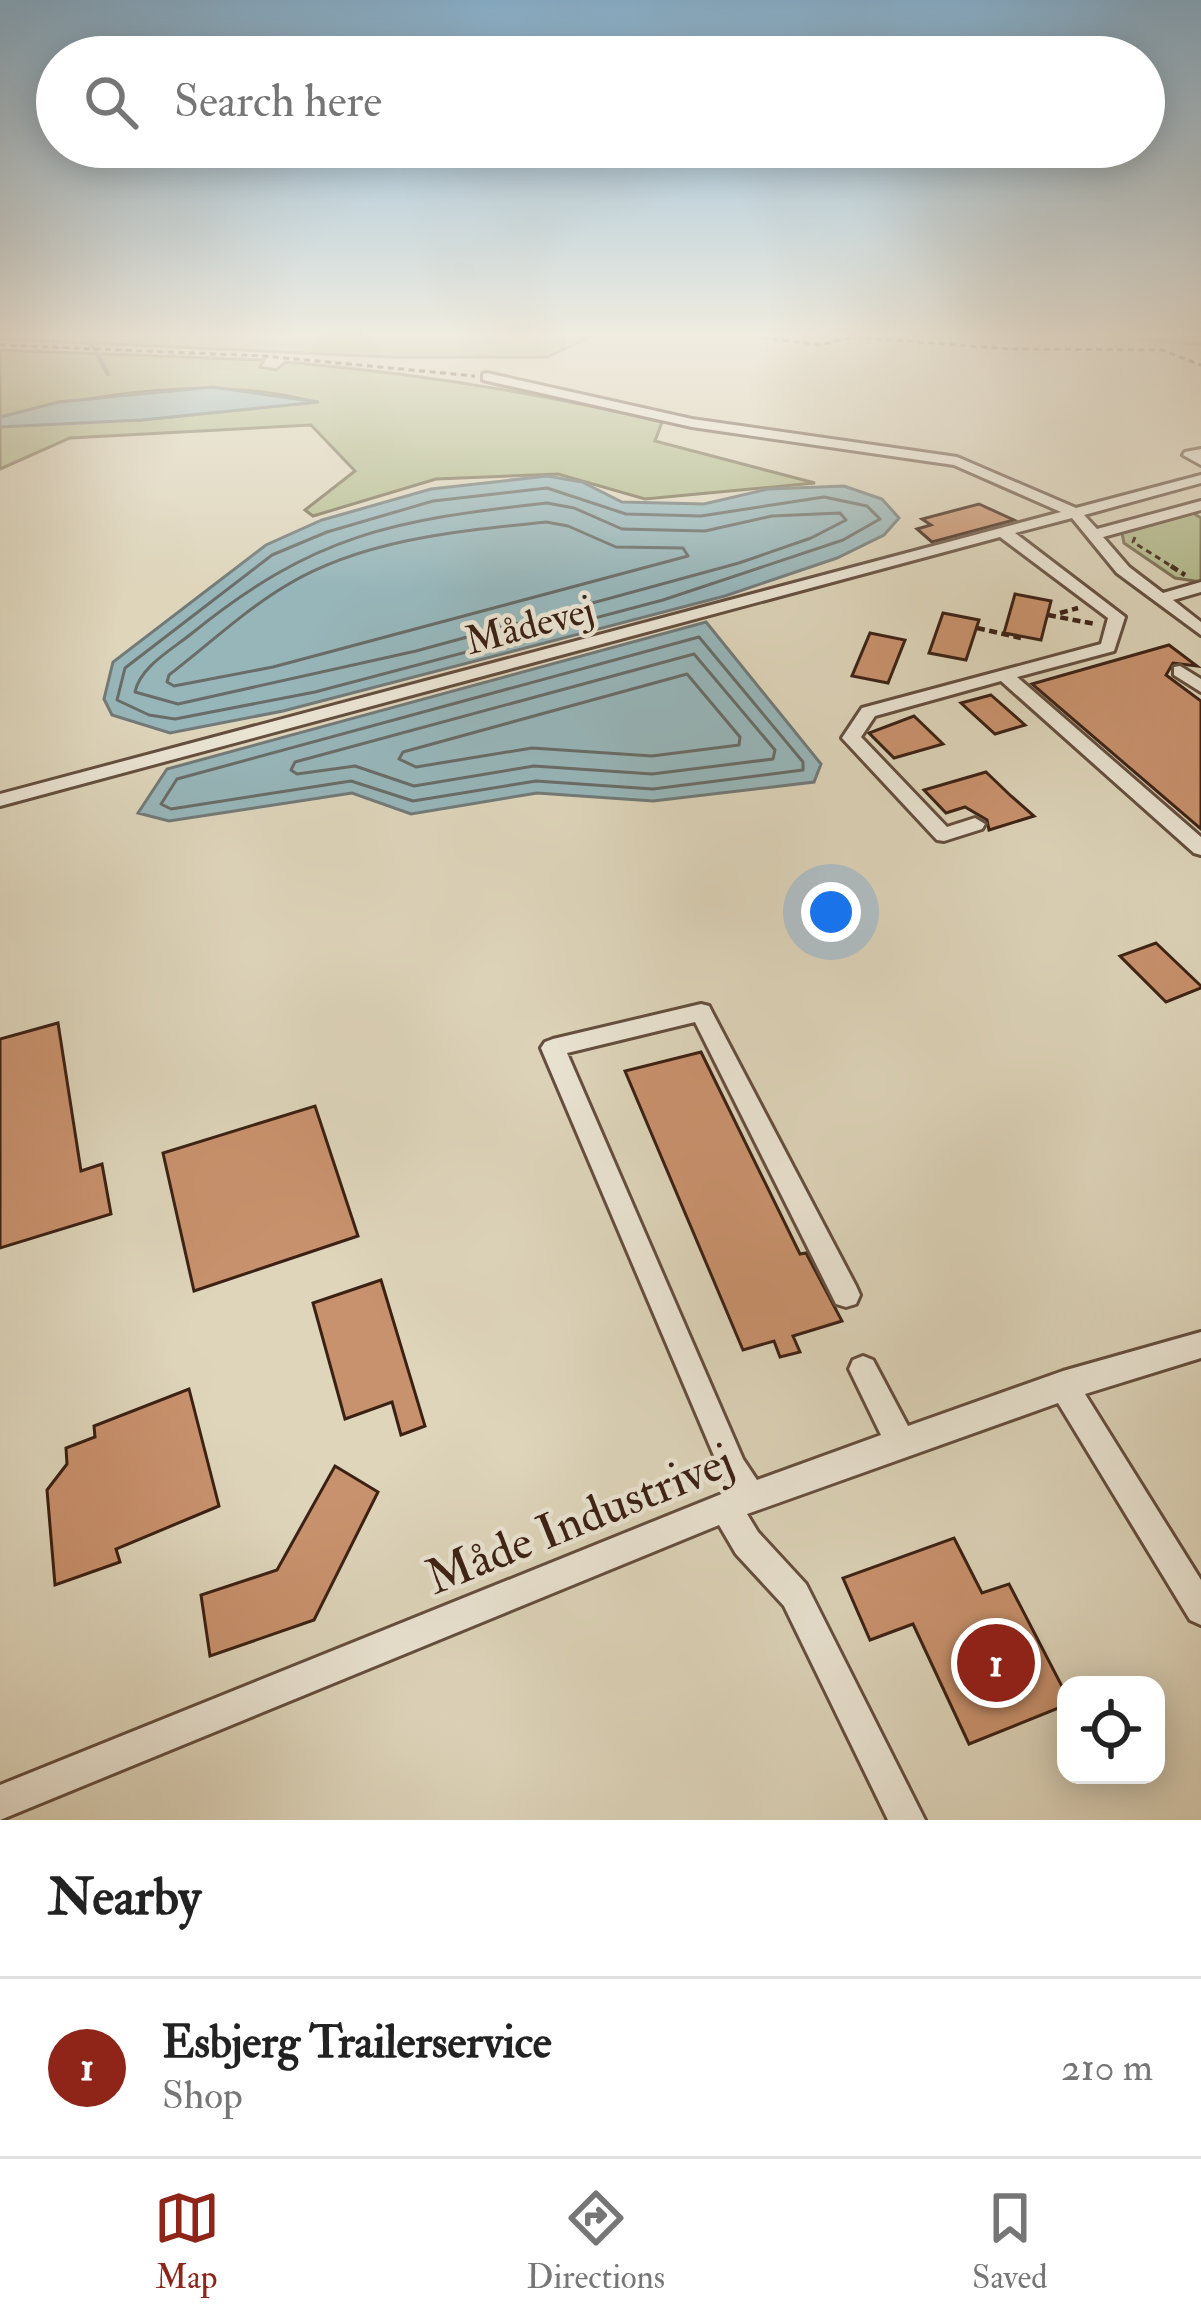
<!DOCTYPE html>
<html lang="en">
<head>
<meta charset="utf-8">
<style>
	body { margin:0; font-family:"IM FELL Double Pica",serif; background:#f2f2f2; color:#222 }
	.controls { position:absolute; right:36px; bottom:36px; display:grid; overflow:hidden; border-radius:24px; box-shadow:0 6px 30px #0003 }
	.controls button { width:108px; height:108px; display:grid; place-items:center; padding:0; border:0; border-bottom:3px solid #e0e0e0; background:#fff; color:#222; font:60px sans-serif }
	.you { position:absolute; left:831px; top:912px; width:42px; height:42px; margin:-30px; border:9px solid #fff; border-radius:50%; background:#1a73e8; box-shadow:0 0 0 18px #1a73e833 }
	.badge { display:grid; place-items:center; width:78px; height:78px; border-radius:50%; background:#8f2418; color:#fff; font-size:39px; font-weight:700 }
	.pin { position:absolute; translate:-50% -50%; border:6px solid #fff; box-shadow:0 3px 12px #0006 }
	.list { margin:0; padding:0; list-style:none }
	h2 { display:flex; justify-content:space-between; align-items:center; height:156px; margin:0; padding:0 48px; font-size:51px }
	h2 small { font-size:39px; font-weight:400; color:#767676 }
	.list li { display:grid; grid-template-columns:78px 1fr auto; gap:36px; align-items:center; box-sizing:border-box; height:180px; padding:0 48px; border-top:3px solid #e0e0e0 }
	.list b { display:block; font-size:45px; white-space:nowrap }
	.list p { margin:0; font-size:39px; white-space:nowrap; color:#767676 }
	.list em { font-size:39px; font-style:normal; color:#767676 }
	.icon { flex:none; width:66px; height:66px; fill:none; stroke:currentColor; stroke-width:2; stroke-linecap:round; stroke-linejoin:round }
	.map { position:relative; flex:none; width:1201px; height:1820px; overflow:hidden }
	.search { position:absolute; background:#fff; box-shadow:0 6px 30px #0003; left:36px; right:36px; top:36px; height:132px; display:flex; align-items:center; gap:30px; box-sizing:border-box; padding:0 42px; border-radius:66px; color:#767676; font-size:45px }
	.sheet { height:336px; background:#fff }
	nav { display:flex; justify-content:space-around; align-items:center; box-sizing:border-box; height:168px; border-top:3px solid #e0e0e0; background:#fff; font-size:33px; color:#767676 }
	nav a { display:grid; justify-items:center; gap:6px }
	nav .on { color:#8f2418 }
	.map>svg:first-child { display:block }
	.green { fill:#b4bc8e; stroke:#786e51; stroke-width:3 }
	.water { fill:#97b6ba; stroke:#727a78; stroke-width:3 }
	.lines { fill:none; stroke-linecap:round; stroke-linejoin:round }
	.shore { stroke:#696c67; stroke-width:3 }
	.stream { stroke:#727a78; stroke-width:4.5 }
	.building { fill:#c9926e; stroke:#3b2114; stroke-width:3 }
	.minor-casing { stroke:#644e3e; stroke-width:6 }
	.path-far1 { stroke:#3b2114; stroke-width:3; stroke-dasharray:6 4.5; stroke-linecap:butt }
	.path { stroke:#3b2114; stroke-width:4.5; stroke-dasharray:8 4.5; stroke-linecap:butt }
	.minor { fill:#eae4d3; fill-rule:evenodd }
	.labels { text-anchor:middle; stroke-width:9; stroke-linejoin:round; paint-order:stroke }
	.street-label { font-size:39px; fill:#3b2114; stroke:#eae4d3 }
	.near-street-label { font-size:48px; fill:#3b2114; stroke:#eae4d3 }
</style>
</head>
<body>
<div class="map">
<svg width="1201" height="1820" viewBox="0 0 1201 1820">
	<rect width="100%" height="100%" fill="#ded5bb"/>
	<filter id="stains"><feTurbulence type="fractalNoise" baseFrequency=".00167" numOctaves="4"/><feColorMatrix values="0 0 0 0 .2 0 0 0 0 .09 0 0 0 0 .02 0 0 0 .5 -.17"/></filter>
	<radialGradient id="worn" r=".72"><stop offset=".6" stop-color="#630" stop-opacity="0"/><stop offset="1" stop-color="#630" stop-opacity=".3"/></radialGradient>
	<!-- green -->
	<path class="green" d="M0 333H599L547 357H389L0 339Z
		M0 350 264 360 260 367 276 370 286 362C413 373 537 392 662 422L655 441 815 483 645 499 558 474 436 479 313 516 305 510 355 471 311 425 70 438 0 469V427L16 423 141 420 315 402C215 375 100 393 0 417Z
		M1193 513 1201 518V582L1175 578 1124 543 1122 533Z"/>
	<!-- water -->
	<path class="water" d="M212 387 319 402 141 420 0 427V417L59 402Z
		M547 476 582 482 622 502 704 504 768 489 844 486 882 499 899 518 884 535 837 558 725 596 283 711 170 733 112 715 104 699 113 662 266 545 322 520 431 489Z
		M706 622 821 764 814 782 653 801 537 793 411 814 352 793 169 821 138 813 167 769Z"/>
	<g class="lines">
		<!-- shore -->
		<path class="shore" d="M547 488 626 514 701 516 824 497 867 506 880 519 843 540 663 600 315 692 175 719 149 715 117 700 125 668 272 555 327 532 433 501Z
			M547 503 574 508 622 529 705 531 772 516 840 513 846 520 811 538 739 563 416 651 178 704 135 692C140 667 171 650 191 634 314 534 393 520 547 503Z
			M546 522 568 526 616 547 683 548 688 556 273 667 174 686 167 682 169 675C208 645 245 610 287 585 364 539 459 531 546 522Z
			M699 637 803 762V770L653 789 536 781 413 801 351 781 171 809 161 804 177 779Z
			M694 654 775 750 773 759 652 774 534 766 414 786 355 766 297 774 291 770 295 762Z
			M687 674 740 737 739 745 652 756 532 748 416 767 399 759 403 752Z"/>
		<!-- stream -->
		<path class="stream" d="M84 333 94 348
			M1077 333 1201 344
			M96 352 108 374"/>
	</g>
	<!-- building -->
	<path class="building" d="M979 504 1014 520 932 542 917 529 931 525 922 519Z
		M1015 594 1051 601 1041 640 1004 633Z
		M943 613 979 620 966 660 929 653Z
		M870 633 905 640 888 683 852 676Z
		M1169 645 1197 666 1173 663 1166 675 1201 701V829L1032 684Z
		M991 695 1025 725 995 734 961 703Z
		M914 716 943 744 894 758 869 733Z
		M986 772 1011 796 1034 816 989 830 987 820 965 807 946 813 924 790Z
		M1156 943 1201 986V988L1166 1002 1120 956Z
		M58 1023 81 1171 102 1164 111 1214 0 1248V1039Z
		M701 1052 800 1254 806 1253 842 1321 793 1336 800 1352 780 1357 774 1341 743 1350 625 1071Z
		M315 1106 358 1236 194 1291 163 1153Z
		M381 1280 425 1426 401 1435 392 1402 345 1419 313 1303Z
		M189 1389 219 1506 116 1549 120 1562 55 1585 47 1490 67 1464 66 1448 95 1437 94 1426Z
		M335 1466 378 1492 314 1620 210 1656 201 1595 277 1570Z
		M954 1538 982 1593 1009 1584 1066 1694V1705L969 1744 913 1624 870 1640 843 1578Z"/>
	<g class="lines">
		<!-- minor casing -->
		<g class="minor-casing">
			<path id="minor" d="M487 373 692 419 957 457 1076 508 1201 475V483L1084 515 1097 529 1201 501V510L1103 537 1129 567 1163 593 1201 582V592L1173 600 1201 622V635L1117 573 1072 518 1015 533 1125 617 1114 651 1017 677 1201 837V855L1194 853 1001 681 875 716 861 737 947 827 975 818 985 824 982 829 944 841 937 840 842 738 862 708 1101 644 1108 618 1000 537 0 806V794L1061 512 954 465 692 427 483 380V374Z
				M1201 449V465L1183 455 1185 452Z
				M1180 666 1201 679V692L1174 675V667Z
				M701 1004 709 1006 712 1012 856 1286 860 1295 856 1304 846 1307 836 1304 695 1022 567 1053 743 1459 757 1480 881 1435 849 1369 853 1360 863 1356 873 1360 908 1426 1063 1371 1201 1332V1358L1085 1394 1201 1580V1625L1190 1620 1058 1403 747 1514 758 1532 806 1584 925 1820H888L784 1606 736 1554 719 1525 0 1820V1785L729 1491 541 1048 545 1042 553 1039Z"/>
		</g>
		<!-- path-far1 -->
		<path class="path-far1" d="M731 333 820 345 853 337 1011 349 1162 350 1201 365
			M0 345 264 356 475 376
			M1135 537 1133 542 1176 569"/>
		<!-- path -->
		<path class="path" d="M1171 566 1185 575
			M1060 613 1078 608
			M1048 615 1095 624
			M977 628 1021 638"/>
		<!-- minor -->
		<use href="#minor" class="minor"/>
	</g>
	<!-- sky -->
	<linearGradient id="sky" x2="0" y2="1"><stop stop-color="#87b5d6"/><stop offset="0.57" stop-color="#f0ece0"/><stop offset="1" stop-color="#f0ece0" stop-opacity="0"/></linearGradient>
	<rect width="1201" height="588" fill="url(#sky)"/>
	<g class="labels">
		<!-- street labels -->
		<g class="street-label">
			<text transform="translate(529 624) rotate(-15)" y="14">Mådevej</text>
		</g>
		<!-- near-street labels -->
		<g class="near-street-label">
			<text transform="translate(579 1518) rotate(-22)" y="17">Måde Industrivej</text>
		</g>
	</g>
	<rect width="100%" height="100%" filter="url(#stains)"/>
	<rect width="100%" height="100%" fill="url(#worn)"/>
</svg>
<div class="controls">
<button><svg class="icon" aria-label="locate" viewBox="0 0 24 24"><circle cx="12" cy="12" r="6"/><path d="M12 2v4M12 18v4M2 12h4M18 12h4"/></svg></button>
</div>
<div class="you"></div>
<div class="pin badge" style="left:996px;top:1663px">1</div>
<div class="search"><svg class="icon" aria-label="search" viewBox="0 0 24 24"><circle cx="10" cy="10" r="6"/><path d="M15 15l6 6"/></svg>Search here</div>
</div>
<section class="sheet">
<h2>Nearby<small></small></h2>
<ul class="list">
<li><span class="badge">1</span><div><b>Esbjerg Trailerservice</b><p>Shop</p></div><em>210 m</em></li>
</ul>
</section>
<nav>
<a class="on"><svg class="icon" aria-label="map" viewBox="0 0 24 24"><path d="M3 6l6-2 6 2 6-2v14l-6 2-6-2-6 2zM9 4v14M15 6v14"/></svg>Map</a>
<a><svg class="icon" aria-label="directions" viewBox="0 0 24 24"><path d="M12 3l9 9-9 9-9-9zM9 14v-3h6M13 9l2 2-2 2"/></svg>Directions</a>
<a><svg class="icon" aria-label="saved" viewBox="0 0 24 24"><path d="M7 4h10v16l-5-4-5 4z"/></svg>Saved</a>
</nav>
</body>
</html>
